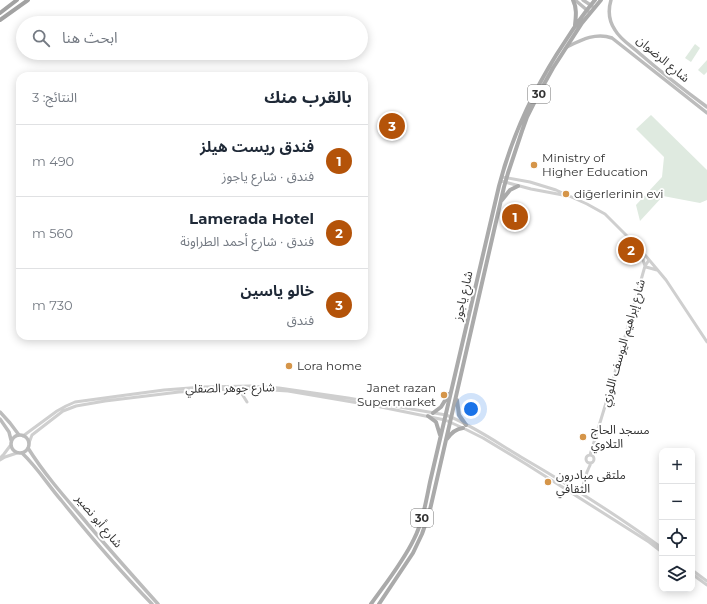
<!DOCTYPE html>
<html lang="ar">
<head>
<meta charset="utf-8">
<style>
	body { margin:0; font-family:Montserrat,"Noto Sans Arabic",sans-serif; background:#f2f2f3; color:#1f2937; direction:rtl }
	.controls { position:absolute; right:12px; bottom:12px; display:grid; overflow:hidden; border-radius:8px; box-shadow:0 2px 10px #0003 }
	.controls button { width:36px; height:36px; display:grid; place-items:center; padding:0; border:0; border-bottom:1px solid #e0e1e3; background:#fff; color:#1f2937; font:20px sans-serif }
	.you { position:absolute; left:471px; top:409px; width:14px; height:14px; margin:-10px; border:3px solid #fff; border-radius:50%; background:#1a73e8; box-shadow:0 0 0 6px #1a73e833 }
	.badge { display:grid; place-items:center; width:26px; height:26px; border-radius:50%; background:#b45309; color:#fff; font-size:13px; font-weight:700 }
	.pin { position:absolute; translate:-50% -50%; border:2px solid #fff; box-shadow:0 1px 4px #0006 }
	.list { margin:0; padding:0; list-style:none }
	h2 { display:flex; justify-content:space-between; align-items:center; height:52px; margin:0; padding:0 16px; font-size:17px }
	h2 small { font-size:13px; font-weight:400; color:#747a83 }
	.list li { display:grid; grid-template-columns:26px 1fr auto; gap:12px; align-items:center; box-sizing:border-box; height:72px; padding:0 16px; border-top:1px solid #e0e1e3 }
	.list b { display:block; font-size:15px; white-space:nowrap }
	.list p { margin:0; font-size:13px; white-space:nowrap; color:#747a83 }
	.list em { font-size:13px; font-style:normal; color:#747a83 }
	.icon { flex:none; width:22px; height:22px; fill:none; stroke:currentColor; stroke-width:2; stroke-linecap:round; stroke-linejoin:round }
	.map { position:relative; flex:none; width:707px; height:604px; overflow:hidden; direction:ltr }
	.search { position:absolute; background:#fff; box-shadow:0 2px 10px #0003; left:16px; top:16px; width:352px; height:44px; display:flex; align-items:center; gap:10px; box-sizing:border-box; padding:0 14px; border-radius:22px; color:#747a83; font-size:15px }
	.panel { position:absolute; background:#fff; box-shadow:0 2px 10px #0003; left:16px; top:72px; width:352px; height:268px; border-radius:12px; direction:rtl }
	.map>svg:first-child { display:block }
	.green { fill:#dfeae0 }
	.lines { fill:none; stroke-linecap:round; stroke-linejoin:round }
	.tertiary { stroke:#cfcfcf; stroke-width:3 }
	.secondary { stroke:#bcbcbc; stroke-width:3.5 }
	.primary { stroke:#aaa; stroke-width:4 }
	.trunk { stroke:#a2a2a2; stroke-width:4 }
	.poi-dot { fill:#d59549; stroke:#fff; stroke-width:1.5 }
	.labels { text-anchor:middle; stroke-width:4; stroke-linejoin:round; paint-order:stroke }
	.shield { fill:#fff; stroke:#707070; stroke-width:1 }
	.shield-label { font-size:11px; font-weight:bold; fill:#323232 }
	.street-label { font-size:12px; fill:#323232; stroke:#fff }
	.poi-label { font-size:12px; fill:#323232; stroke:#fff; text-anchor:start }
</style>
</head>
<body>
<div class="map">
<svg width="707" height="604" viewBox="0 0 707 604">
	<rect width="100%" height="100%" fill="#fff"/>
	<!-- green -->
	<path class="green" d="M695 44 700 48 691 62 685 58Z
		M707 60V72L704 75 698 70Z
		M651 115 707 170V200L700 203 663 196 640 221 636 205 662 177 664 157 636 129Z"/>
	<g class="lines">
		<!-- tertiary -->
		<path class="tertiary" d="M502 177 530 182 556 190 587 204 605 214 640 249 666 280 707 342
			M501 181 531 189 563 195
			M644 254 643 260 645 266
			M646 267 657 270
			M237 390 242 394 247 402
			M23 436 57 411 66 406 75 402 119 396 164 390 203 387 250 386 279 388 348 398 446 415C472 425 496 442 521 457 569 485 617 515 662 548
			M29 443 32 435 41 428 63 411 76 406 105 401 179 392 230 389 272 390 288 391 376 406 445 420 463 428 483 438 526 464 649 542 662 552
			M586 459a4 4 0 1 1 8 0a4 4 0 1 1-8 0Z
			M590 455 610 390 643 273 645 266 649 260
			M0 458 4 454 10 446
			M0 460 5 457 17 453
			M581 493 587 472 591 463
			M692 570 707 581
			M692 574 707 585"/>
		<!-- secondary -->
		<path class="secondary" d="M575 0 588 11
			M583 0 592 6
			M611 0C608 10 609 21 615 30 620 39 631 46 639 53 661 72 684 90 707 107
			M567 47C581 40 596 32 612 38L707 113
			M0 412 10 423 19 435
			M0 419 9 432 11 440
			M11 444a9 9 0 1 1 18 0a9 9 0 1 1-18 0Z
			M28 448C43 472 62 494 81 516 106 546 132 575 158 604
			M22 453C37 467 48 485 61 500 90 536 120 571 152 604"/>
		<!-- primary -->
		<path class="primary" d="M573 0C577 8 576 16 575 25
			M502 200 510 190 518 186
			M457 400 459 415 466 425
			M433 413 441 407 449 394
			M428 416 436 422 440 435
			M447 439C451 433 455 429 463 428
			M371 604C386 583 403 562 414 539 423 521 426 501 430 482L499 186C513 132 535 86 566 40 575 26 584 13 595 0
			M379 604 413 553 422 534 429 514 504 187 508 173 522 131 527 117 538 95 553 68 582 23 601 0"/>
		<!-- trunk -->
		<path class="trunk" d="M0 13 17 0
			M0 20 28 0"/>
	</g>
	<!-- markers -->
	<g class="poi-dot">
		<circle cx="534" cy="165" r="4"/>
		<circle cx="566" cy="194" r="4"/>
		<circle cx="289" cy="366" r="4"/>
		<circle cx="444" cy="395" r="4"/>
		<circle cx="583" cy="437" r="4"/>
		<circle cx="548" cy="482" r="4"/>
	</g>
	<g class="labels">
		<!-- shield labels -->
		<g class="shield">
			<rect x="528" y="85" width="22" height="18" rx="3"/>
			<rect x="411" y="509" width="22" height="18" rx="3"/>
		</g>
		<g class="shield-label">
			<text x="539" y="98">30</text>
			<text x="422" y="522">30</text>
		</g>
		<!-- street labels -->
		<g class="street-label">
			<text transform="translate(663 59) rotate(40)" y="4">شارع الرضوان</text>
			<text transform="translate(463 296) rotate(-77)" y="4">شارع ياجوز</text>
			<text transform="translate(623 343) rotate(-74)" y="4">شارع إبراهيم اليوسف اللوزي</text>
			<text transform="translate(230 388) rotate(-1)" y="4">شارع جوهر الصقلي</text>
			<text transform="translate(99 521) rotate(50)" y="4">شارع أبو نصير</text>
		</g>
		<!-- poi labels -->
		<g class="poi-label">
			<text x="542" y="162">Ministry of<tspan x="542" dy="14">Higher Education</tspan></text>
			<text x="574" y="198">diğerlerinin evi</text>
			<text x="297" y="370">Lora home</text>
			<text x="436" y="392" text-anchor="end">Janet razan<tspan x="436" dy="14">Supermarket</tspan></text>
			<text x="591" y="434">مسجد الحاج<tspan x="591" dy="14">التلاوي</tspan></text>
			<text x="556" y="479">ملتقى مبادرون<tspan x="556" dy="14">الثقافي</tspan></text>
		</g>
	</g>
</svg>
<div class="controls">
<button>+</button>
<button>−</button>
<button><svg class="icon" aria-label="locate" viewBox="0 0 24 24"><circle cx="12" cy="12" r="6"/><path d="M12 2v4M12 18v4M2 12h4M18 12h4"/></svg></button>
<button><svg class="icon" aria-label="layers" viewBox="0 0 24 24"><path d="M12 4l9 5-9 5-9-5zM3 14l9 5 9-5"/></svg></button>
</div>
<div class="you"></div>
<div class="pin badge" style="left:515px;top:217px">1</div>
<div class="pin badge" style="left:631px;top:250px">2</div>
<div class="pin badge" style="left:392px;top:126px">3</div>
<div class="search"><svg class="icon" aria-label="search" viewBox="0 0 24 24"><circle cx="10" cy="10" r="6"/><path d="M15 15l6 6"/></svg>ابحث هنا</div>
<section class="panel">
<h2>بالقرب منك<small>النتائج: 3</small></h2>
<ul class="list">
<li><span class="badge">1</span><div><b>فندق ريست هيلز</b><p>فندق · شارع ياجوز</p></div><em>490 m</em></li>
<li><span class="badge">2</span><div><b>Lamerada Hotel</b><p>فندق · شارع أحمد الطراونة</p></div><em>560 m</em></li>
<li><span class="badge">3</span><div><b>خالو ياسين</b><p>فندق</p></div><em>730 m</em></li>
</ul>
</section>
</div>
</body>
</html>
